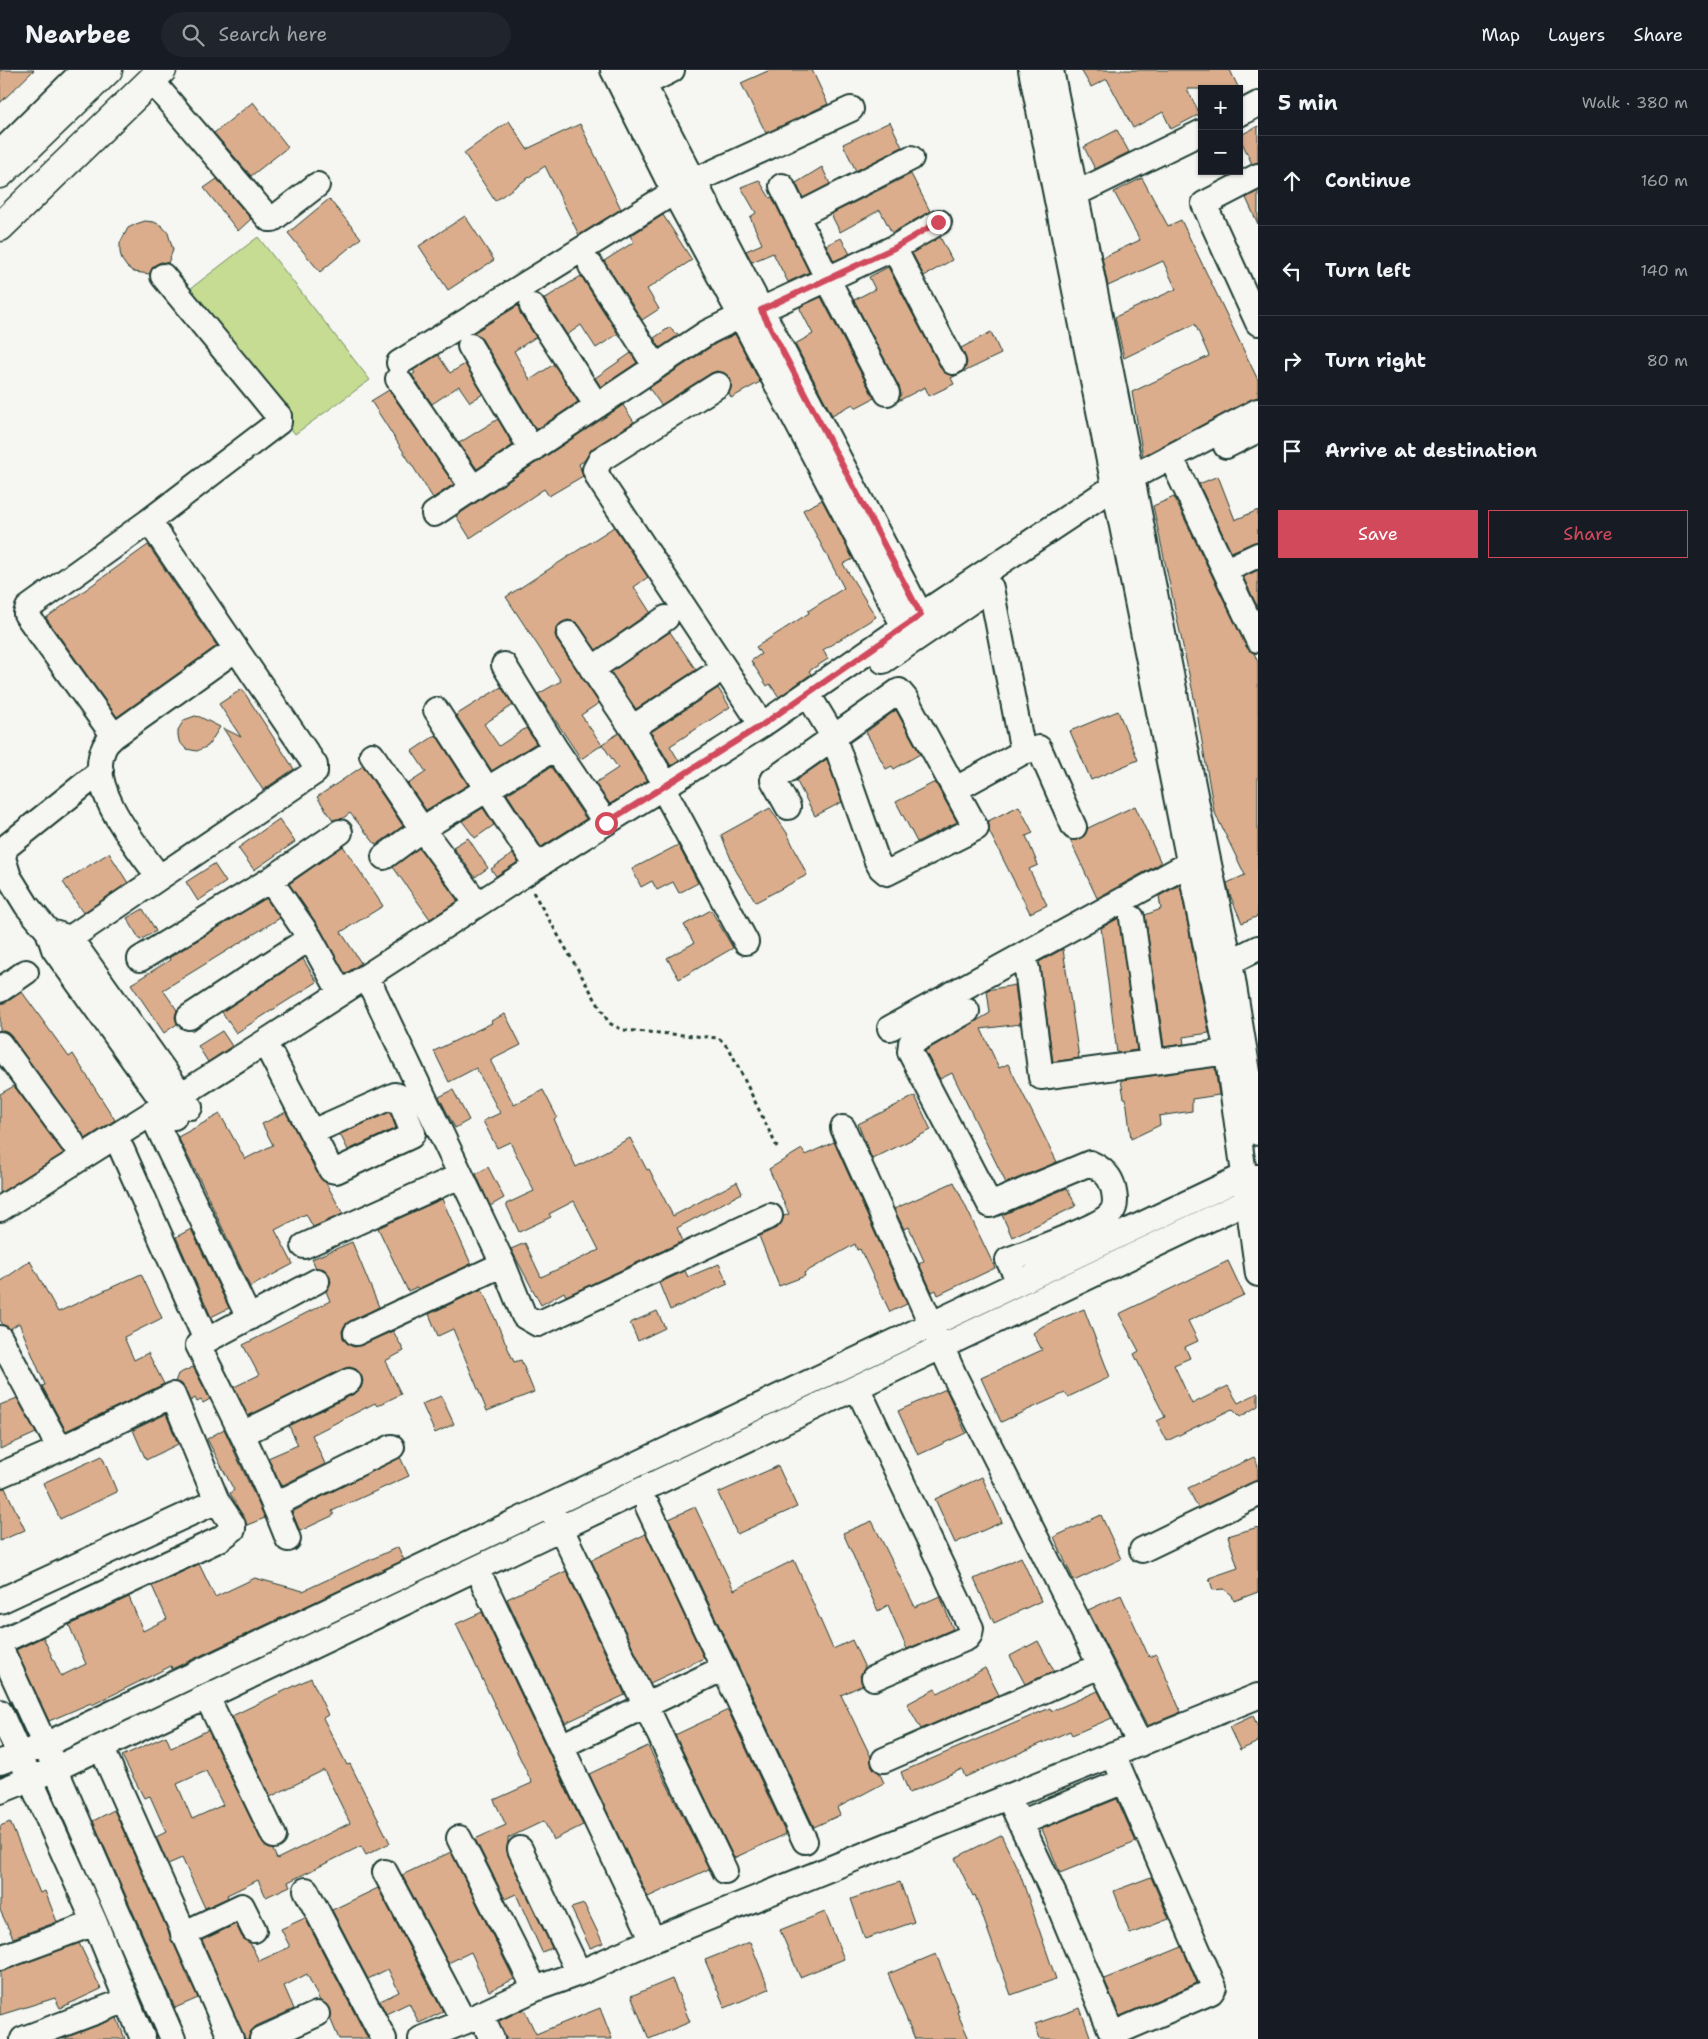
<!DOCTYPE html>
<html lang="en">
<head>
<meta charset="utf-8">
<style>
	body { margin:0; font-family:"Shantell Sans",sans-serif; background:#20242c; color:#f1f3f6 }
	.controls { position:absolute; right:15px; top:15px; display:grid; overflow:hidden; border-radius:0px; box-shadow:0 1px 4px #0004 }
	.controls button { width:45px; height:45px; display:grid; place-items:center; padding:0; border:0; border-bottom:1px solid #363941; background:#171b24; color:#f1f3f6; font:25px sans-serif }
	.stop { position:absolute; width:15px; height:15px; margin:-11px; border:4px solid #d1495b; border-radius:50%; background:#fff }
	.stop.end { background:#d1495b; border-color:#fff; box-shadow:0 1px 5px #0008 }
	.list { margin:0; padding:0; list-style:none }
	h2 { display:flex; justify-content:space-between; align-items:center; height:65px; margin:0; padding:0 20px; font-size:21px }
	h2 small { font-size:16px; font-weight:400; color:#9ea1a6 }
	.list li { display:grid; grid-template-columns:32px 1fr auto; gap:15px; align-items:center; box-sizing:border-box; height:90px; padding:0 20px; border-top:1px solid #363941 }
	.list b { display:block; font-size:19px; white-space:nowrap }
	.list em { font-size:16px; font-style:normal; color:#9ea1a6 }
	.actions { display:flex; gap:10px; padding:15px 20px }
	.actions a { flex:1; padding:11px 0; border:1px solid #d1495b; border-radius:0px; text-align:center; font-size:18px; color:#d1495b }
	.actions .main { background:#d1495b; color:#fff }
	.icon { flex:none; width:28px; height:28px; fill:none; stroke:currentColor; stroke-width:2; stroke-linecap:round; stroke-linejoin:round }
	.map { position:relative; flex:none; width:1258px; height:1969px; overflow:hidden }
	header { display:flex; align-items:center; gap:30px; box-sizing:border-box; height:70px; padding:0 25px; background:#171b24; border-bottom:1px solid #363941 }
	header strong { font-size:24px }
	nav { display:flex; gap:28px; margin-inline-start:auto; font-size:18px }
	.search { width:350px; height:45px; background:#20242c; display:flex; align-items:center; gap:12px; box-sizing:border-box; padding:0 18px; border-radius:28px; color:#9ea1a6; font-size:19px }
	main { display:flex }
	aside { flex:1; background:#171b24 }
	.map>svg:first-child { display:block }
	.green { fill:#c5dc92; stroke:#728c63 }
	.building { fill:#dbad8c; stroke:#1f3d34; fill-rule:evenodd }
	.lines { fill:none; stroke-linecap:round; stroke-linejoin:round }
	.minor-casing { stroke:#1f3d34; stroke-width:28 }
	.major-casing { stroke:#1f3d34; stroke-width:31 }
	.path { stroke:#1f3d34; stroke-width:3; stroke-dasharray:4 4; stroke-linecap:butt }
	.minor { stroke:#f6f6f2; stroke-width:24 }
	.major { stroke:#f6f6f2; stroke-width:28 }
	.route { stroke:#d1495b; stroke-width:6 }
</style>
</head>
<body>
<header>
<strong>Nearbee</strong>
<div class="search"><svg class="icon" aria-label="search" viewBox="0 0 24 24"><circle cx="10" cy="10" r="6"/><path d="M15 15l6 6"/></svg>Search here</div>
<nav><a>Map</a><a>Layers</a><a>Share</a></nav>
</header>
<main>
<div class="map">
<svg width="1258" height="1969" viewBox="0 0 1258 1969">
	<rect width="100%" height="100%" fill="#f6f6f2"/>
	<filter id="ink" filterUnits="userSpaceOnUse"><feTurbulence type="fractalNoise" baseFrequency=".02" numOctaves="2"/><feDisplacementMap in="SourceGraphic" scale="10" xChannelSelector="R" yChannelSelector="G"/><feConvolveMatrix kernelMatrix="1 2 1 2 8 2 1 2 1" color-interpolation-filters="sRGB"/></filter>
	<g filter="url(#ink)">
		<!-- green -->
		<path class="green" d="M258 167 370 310 295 364 186 222Z"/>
		<!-- building -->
		<path class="building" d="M0 0H34L0 33Z
			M770 0H812L828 34 766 63 741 13Z
			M1081 0H1230L1239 19H1187L1200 44 1171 59 1163 42 1133 58 1107 9 1091 17Z
			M253 32 288 77 251 106 214 63Z
			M509 51 527 79 580 54 621 139 579 165 545 96 495 131 464 83Z
			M890 52 902 77 856 101 843 74Z
			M1258 56V92L1252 94 1239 66Z
			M1117 60 1129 82 1095 99 1084 77Z
			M822 97 830 114 803 128 796 113Z
			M911 104 930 141 892 163 880 140 840 162 831 144Z
			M1142 108 1168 156 1181 150 1258 310V327L1252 329 1143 386 1132 322 1209 286 1195 254 1124 288 1115 247 1176 219 1163 191 1108 216 1102 188 1140 170 1114 122Z
			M217 109 251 149 238 161 204 118Z
			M759 110 770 128 772 127 809 202 788 212 773 183 752 192 746 181 762 174 750 147 756 143 741 117Z
			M1258 121V154L1246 128Z
			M329 129 361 168 320 202 288 163Z
			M663 145 692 190 647 219 659 239 642 250 604 191 634 172 630 166Z
			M465 146 494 190 448 220 419 176Z
			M145 151 154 152 162 156 168 163 173 180 168 193 161 192 155 195 150 204 134 202 127 197 122 190 120 182V173L128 158 136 154Z
			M940 167 952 190 924 206 912 183Z
			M841 168 850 184 834 191 826 175Z
			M888 197 941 298 945 303 953 306 960 304 965 299 967 292 961 278 991 262 1001 284 951 308 954 314 929 326 925 317 898 331 901 324 899 317 854 230 875 219 869 207Z
			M581 206 618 264 596 278 581 255 567 265 544 229Z
			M821 227 874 328 855 338 853 334 832 345 795 274 813 264 800 239 801 236Z
			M519 235 520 243 536 267 514 281 530 310 554 294 578 332 536 360 482 269 473 263Z
			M670 257 675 264 677 263 679 265 660 278 654 268Z
			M735 264 760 312 731 328 729 323 732 315 730 308 724 303 717 301 711 303 661 335 649 318 715 274Z
			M631 283 637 293 601 317 595 308Z
			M438 285 450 303 465 294 483 324 470 332 459 316 432 334 412 305 415 303 413 300Z
			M389 320 454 414 433 428 371 331Z
			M623 335 634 352 593 378 584 391 579 394 583 406 549 426 544 419 470 468 456 446Z
			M498 349 513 375 477 399 459 373Z
			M1218 406 1235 450 1258 440V471L1231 482 1199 414Z
			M1174 427 1246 576 1254 583 1258 592V846L1242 853 1230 825 1227 813 1245 805 1214 741 1196 637 1153 436Z
			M822 430 853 489 843 494 876 547 823 580 828 589 809 601 811 604 779 627 770 614 767 616 751 591 761 584 756 577 809 543 808 541 844 518 803 440Z
			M614 457 648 507 634 517 650 542 596 580 575 552 568 550 561 553 556 558 555 565 558 572 599 633 581 645 602 675 581 689 538 624 561 611 506 527Z
			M148 475 217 576 117 647 46 548Z
			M1258 500V536H1257L1243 507Z
			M670 562 696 600 636 639 611 602Z
			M501 617 513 635 484 654 499 676 526 658 536 673 492 701 456 645Z
			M718 618 730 637 670 676 679 691 671 696 651 662Z
			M242 619 294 699 263 720 223 658 241 667 219 634Z
			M896 640 920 684 894 699 892 696 886 699 866 662Z
			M1118 641 1138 690 1091 710 1070 661Z
			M195 646 200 647 220 657 208 676 197 681 186 679 179 671 178 665V660L184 650Z
			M619 663 647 711 610 734 595 713 618 698 602 674Z
			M436 665 468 715 426 740 408 714 426 702 412 681Z
			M827 689 842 732 815 746 796 710Z
			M363 696 403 756 376 775 350 743 342 749 333 750 317 727Z
			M551 697 586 749 541 777 507 724Z
			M935 712 957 752 917 772 896 732Z
			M1019 736 1033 763 1026 766 1038 795 1029 799 1047 835 1030 843 989 761 988 751Z
			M1135 736 1161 793 1097 828 1070 770 1080 769 1085 765 1088 758Z
			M483 738 494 755 475 768 462 751Z
			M770 738 787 763 807 805 756 832 736 801 721 765Z
			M279 749 295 772 254 800 238 778Z
			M468 768 488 798 475 807 453 777Z
			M678 775 698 813 679 823 673 812 657 820 652 811 641 817 632 799Z
			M343 776 383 836 341 862 361 893 345 904 321 860 289 814Z
			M419 778 458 831 430 849 393 797Z
			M109 783 128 813 83 843 63 812Z
			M513 784 518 792 496 806 491 799Z
			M214 794 226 812 198 831 186 812Z
			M1180 815 1209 963 1183 967 1184 974 1164 977 1145 845 1161 839 1159 826Z
			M266 828 280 848 163 920 177 940 175 947 177 954 164 963 131 914 170 890 169 888Z
			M143 839 156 861 140 870 127 848Z
			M711 840 733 878 679 909 667 888 694 873 684 855Z
			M1119 848 1137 980 1117 983 1101 858Z
			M1063 879 1079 988 1053 992 1039 892Z
			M303 889 317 912 236 963 222 942Z
			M1015 915 1020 954 981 959 999 998 1008 994 1057 1092 1006 1113 952 1003 940 1009 925 981 990 943 987 920Z
			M22 922 69 987 73 984 115 1050 85 1069 11 966 0 960V934L8 931Z
			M505 944 521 975 491 990V992L514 1035 543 1020 557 1047 554 1049 576 1097 630 1068 647 1100 649 1099 673 1146 737 1112 742 1123 677 1158 683 1171 566 1226 564 1222 541 1235 511 1179 525 1173 541 1207 599 1180 574 1131 549 1144 551 1147 519 1162 506 1134 534 1121 510 1072 497 1078 483 1051 500 1043 476 998 449 1012 434 981 492 953 491 951Z
			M222 961 232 976 208 992 198 976Z
			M1215 997 1219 1025 1192 1029V1041L1159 1046 1160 1055 1131 1069 1126 1028H1124L1121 1010Z
			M14 1016 64 1083 0 1123V1024Z
			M453 1020 469 1050 455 1058 439 1027Z
			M915 1026 931 1060 872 1089 858 1054Z
			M286 1042 319 1106 326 1113 343 1144 313 1157 306 1144 275 1160 293 1194 250 1217 201 1112 178 1067 220 1044 245 1089 273 1075 262 1054Z
			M390 1042 396 1058 348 1080 340 1064Z
			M834 1072 907 1234 890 1242 860 1179 857 1180 855 1174 804 1203 805 1206 779 1216 759 1166 776 1158 781 1153 784 1146 789 1144 769 1099 802 1079 805 1085Z
			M488 1097 504 1128 490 1136 476 1104Z
			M954 1112 995 1198 938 1225 936 1220 932 1222 919 1194 924 1191 909 1157 904 1159 894 1139Z
			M1067 1118 1076 1136 1012 1167 1002 1145Z
			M442 1129 471 1194 418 1219 417 1217 408 1221 378 1158Z
			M191 1159 229 1238 211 1247 176 1167Z
			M352 1172 379 1237 345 1255 342 1261 343 1268 349 1275 355 1277 393 1261 404 1281 385 1291 401 1324 377 1336 375 1333 312 1365 325 1394 281 1416 268 1388 298 1375 289 1356 356 1323 361 1318 363 1311 361 1305 356 1299 349 1297 343 1299 248 1346 234 1317 259 1305 243 1275 330 1231 326 1221 331 1212 329 1205 324 1199 316 1198 312 1189Z
			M30 1191 58 1242 141 1204 162 1248 124 1267 134 1290 148 1283 164 1314 66 1361 42 1316 45 1315 19 1253 10 1259 3 1255 0 1250V1212Z
			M1228 1191 1244 1225 1188 1251 1198 1271 1185 1277 1190 1288 1174 1295 1192 1334 1228 1316 1238 1333 1258 1323V1336L1240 1347 1232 1339 1167 1371 1157 1351 1165 1347 1134 1284 1139 1281 1119 1244Z
			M719 1194 728 1214 670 1240 659 1213 685 1201 688 1207Z
			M482 1219 514 1292 521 1290 534 1322 487 1341 453 1259 438 1266 429 1244Z
			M1084 1239 1110 1307 1068 1327 1065 1323 1001 1352 981 1308 1042 1280 1033 1263 1043 1256Z
			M657 1241 665 1258 638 1271 630 1253Z
			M193 1297 210 1329 203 1333 201 1330 197 1332 195 1328 190 1331 182 1314 175 1312 178 1304Z
			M946 1319 966 1363 918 1385 898 1341Z
			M441 1326 454 1354 435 1363 422 1334Z
			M17 1328 36 1363 0 1379V1335Z
			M166 1344 178 1374 146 1390 133 1360Z
			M224 1359 265 1448 247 1455 230 1423 234 1420 207 1369Z
			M102 1386 117 1422 60 1449 43 1413Z
			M400 1387 409 1406 332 1441 334 1445 300 1461 292 1442Z
			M1254 1387 1258 1395V1410L1198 1438 1188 1418Z
			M778 1396 797 1437 737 1464 718 1423Z
			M982 1407 1002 1452 955 1473 935 1429Z
			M0 1418H5L25 1460 0 1471Z
			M695 1437 734 1520 794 1490 833 1579 852 1570 865 1598 860 1606 863 1615 841 1625 871 1687 872 1696 879 1702 884 1713 837 1738 840 1745 814 1757 669 1449Z
			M1101 1445 1121 1489 1074 1511 1054 1467Z
			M872 1451 915 1537 940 1526 953 1559 907 1579 888 1535 878 1541 843 1463Z
			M1258 1457V1522L1234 1531 1232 1525 1224 1519 1213 1520 1209 1508 1238 1498 1228 1466Z
			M646 1464 704 1588 650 1613 591 1490Z
			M398 1477 404 1490 172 1599 171 1596 92 1635 91 1633 49 1651 16 1580 43 1567 61 1606 86 1594 69 1555 129 1527 143 1561 167 1549 152 1516 199 1494 215 1527 255 1508 303 1521Z
			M1021 1487 1041 1531 994 1553 974 1509Z
			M566 1501 625 1625 565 1653 507 1529Z
			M1121 1525 1149 1587 1156 1584 1181 1642 1147 1656 1088 1540Z
			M482 1542 583 1755 553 1770 544 1751 508 1768V1785L552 1878 542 1882 516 1824 505 1829 475 1769 506 1755 494 1730 532 1713 456 1554Z
			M1038 1571 1054 1601 1025 1614 1010 1586Z
			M985 1598 999 1625 921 1659 907 1634 935 1619 938 1623Z
			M311 1608 328 1645 323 1648 347 1695 350 1694 390 1773 366 1785 361 1776 288 1812 290 1816 266 1827 258 1810 227 1825 228 1828 205 1838 182 1788 168 1794 156 1767 166 1762 150 1726 144 1728 122 1686 166 1666 171 1678 208 1660 262 1772 266 1777 273 1780 277 1789 350 1753 324 1700 270 1727 232 1646ZM206 1701 223 1735 192 1749 177 1714Z
			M1098 1621 1112 1648 1072 1665 1070 1661 965 1707 962 1699 909 1723 901 1702 1050 1638 1052 1641Z
			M728 1640 786 1764 734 1788 675 1665Z
			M1253 1646 1258 1657V1672L1240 1680 1229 1657Z
			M648 1676 709 1799 648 1827 589 1704Z
			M1117 1729 1136 1772 1060 1803 1042 1759Z
			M114 1740 198 1928 175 1938 93 1751Z
			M10 1752 40 1823 45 1821 57 1852 13 1868 0 1840V1756Z
			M1001 1765 1020 1804 1056 1909 1011 1925 975 1825 973 1826 955 1788Z
			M451 1782 514 1909 489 1921 471 1882 448 1893 402 1805Z
			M1151 1807 1169 1849 1130 1864 1114 1821Z
			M900 1812 914 1852 865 1869 851 1829Z
			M378 1818 443 1942 419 1953 409 1933 386 1944 380 1931 399 1922 388 1899 368 1909 332 1840Z
			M584 1834 603 1873 590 1878 571 1838Z
			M825 1842 844 1889 800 1907 780 1860Z
			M305 1848 368 1969H339L330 1948 329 1938 320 1931 307 1904 284 1916 294 1939 256 1956 251 1961 248 1969H245L202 1870 236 1854 242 1867 250 1873 259 1891 290 1877 281 1859Z
			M750 1872 769 1919 725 1938 705 1890Z
			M79 1873 101 1919 60 1938 55 1928 0 1945V1901Z
			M1182 1877 1197 1913 1120 1946 1104 1909Z
			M936 1884 959 1941 957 1942 969 1969H915L888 1904Z
			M672 1909 690 1952 649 1969 631 1926Z
			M600 1938 612 1969H506L499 1951 524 1939 536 1964Z
			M1080 1938 1091 1969H1040L1035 1954Z
			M117 1948 125 1969H62Z"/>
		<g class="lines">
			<!-- minor casing -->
			<g class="minor-casing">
				<path id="minor" d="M613 0 674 122 741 246 911 570
					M636 0 928 559
					M1031 0 1227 982 1258 1204
					M1051 0 1207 785 1230 892 1258 1063
					M151 10 269 149H273L317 115
					M644 14 672 0
					M1239 44 1258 34
					M0 83 84 0
					M1258 106 1204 134 1258 253
					M694 111 851 39
					M782 116 827 208 887 323
					M1075 124 1202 62
					M797 146 911 88
					M894 178 953 292
					M591 196 656 297
					M532 236 597 336
					M470 276 532 380
					M399 293 674 122
					M398 309 473 418
					M718 315 601 389 595 400 599 409 762 655
					M1226 376 1258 360
					M1177 400 1258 570
					M434 444 708 262 741 246 761 240 894 178 939 152
					M1226 500 1258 485
					M991 518 1023 682
					M569 564 632 658 666 715
					M883 591 973 530
					M504 595 555 678 606 753
					M592 599 666 548
					M436 640 537 796
					M632 658 710 607
					M114 666 26 544 28 538 149 451
					M372 685 422 759 470 824
					M101 701 6 777 3 788 9 807 27 836 48 861 54 879 174 1047
					M965 714 1023 682 1039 678 1074 757
					M669 729 746 872
					M788 737 773 710 899 621 905 628 976 758 887 803 881 798 877 791 833 666 815 636
					M384 787 422 759 555 678
					M159 807C138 778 85 716 104 678 106 673 110 670 114 666L236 579
					M270 810 310 868 340 922
					M1132 848 1152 991
					M54 863 70 868 190 1037
					M54 879 315 702V695L149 451 279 352V346L275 342 163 206
					M140 889 270 810 340 762
					M1216 894 1230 892 1258 878
					M1027 899 1041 1007 1242 980
					M0 920 26 902
					M373 920 503 1194 524 1246 538 1254 770 1146
					M967 941 911 973 910 982 990 1135 1090 1093C1101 1098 1110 1105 1113 1117 1115 1126 1117 1136 1111 1143 1101 1157 1028 1182 1008 1190L1020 1212
					M189 947 310 868
					M890 958 1203 786
					M0 974 72 1072
					M272 986 331 1100 336 1101 411 1066 413 1063 398 1026 395 1025 312 1062
					M158 1057 249 1248
					M843 1058 955 1307 1140 1674
					M122 1080 206 1270
					M0 1139 265 972 537 796 762 655 921 545 1115 416 1258 341
					M304 1176 460 1106
					M356 1263 503 1194
					M0 1268 60 1379
					M857 1317 971 1558 970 1564 967 1568 874 1608
					M242 1364 349 1311
					M0 1405 60 1379 173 1325 217 1431 233 1455V1459L220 1469 0 1572
					M274 1435 392 1377
					M648 1437 805 1771
					M554 1444 725 1801
					M288 1469C262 1402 230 1339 198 1275L317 1211
					M1142 1480 1258 1424
					M484 1514 653 1870
					M0 1531 217 1431
					M0 1577 45 1675 173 1969
					M207 1627 274 1766
					M0 1642 95 1853 143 1969
					M561 1676 724 1598
					M101 1677 231 1969
					M884 1690 1100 1596
					M0 1692 45 1675 1244 1106 1258 1107
					M0 1721 55 1699 1258 1126
					M1008 1726 1057 1831 1110 1959 1115 1963 1211 1922 1214 1917 1113 1684
					M1020 1753 1124 1711
					M459 1768 535 1919
					M520 1779 579 1903
					M385 1802 464 1952
					M306 1820 384 1969
					M183 1864 242 1836 254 1860
					M0 1888 95 1853
					M480 1944 492 1969
					M23 1969 127 1930
					M262 1969 317 1944
					M421 1969 464 1952 535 1919 579 1903 653 1870 1258 1626"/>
			</g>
			<!-- major casing -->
			<g class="major-casing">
				<path id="major" d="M0 104 108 0
					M0 157 162 0"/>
			</g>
			<!-- path -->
			<path class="path" d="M533 822 609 953 623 960 719 968 730 980 777 1077"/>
			<!-- minor -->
			<use href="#minor" class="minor"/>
			<!-- major -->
			<use href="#major" class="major"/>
		</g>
	</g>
	<g class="lines" filter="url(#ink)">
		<!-- route -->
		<path class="route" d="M606 753 762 655 921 545 761 240 894 178 938 152"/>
	</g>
</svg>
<div class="controls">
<button>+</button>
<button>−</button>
</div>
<div class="stop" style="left:606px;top:753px"></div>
<div class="stop end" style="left:938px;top:152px"></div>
</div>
<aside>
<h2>5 min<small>Walk · 380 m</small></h2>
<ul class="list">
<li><svg class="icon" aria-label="ahead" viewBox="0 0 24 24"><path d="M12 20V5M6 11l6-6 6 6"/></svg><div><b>Continue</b></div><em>160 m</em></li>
<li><svg class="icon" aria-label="left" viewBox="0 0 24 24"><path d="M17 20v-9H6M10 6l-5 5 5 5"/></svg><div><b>Turn left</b></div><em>140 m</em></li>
<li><svg class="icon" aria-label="right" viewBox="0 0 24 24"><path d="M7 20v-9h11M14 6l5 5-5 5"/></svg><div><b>Turn right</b></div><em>80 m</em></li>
<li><svg class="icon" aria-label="arrive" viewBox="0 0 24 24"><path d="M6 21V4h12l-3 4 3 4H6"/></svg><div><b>Arrive at destination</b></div></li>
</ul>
<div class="actions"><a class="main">Save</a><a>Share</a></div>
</aside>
</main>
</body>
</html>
